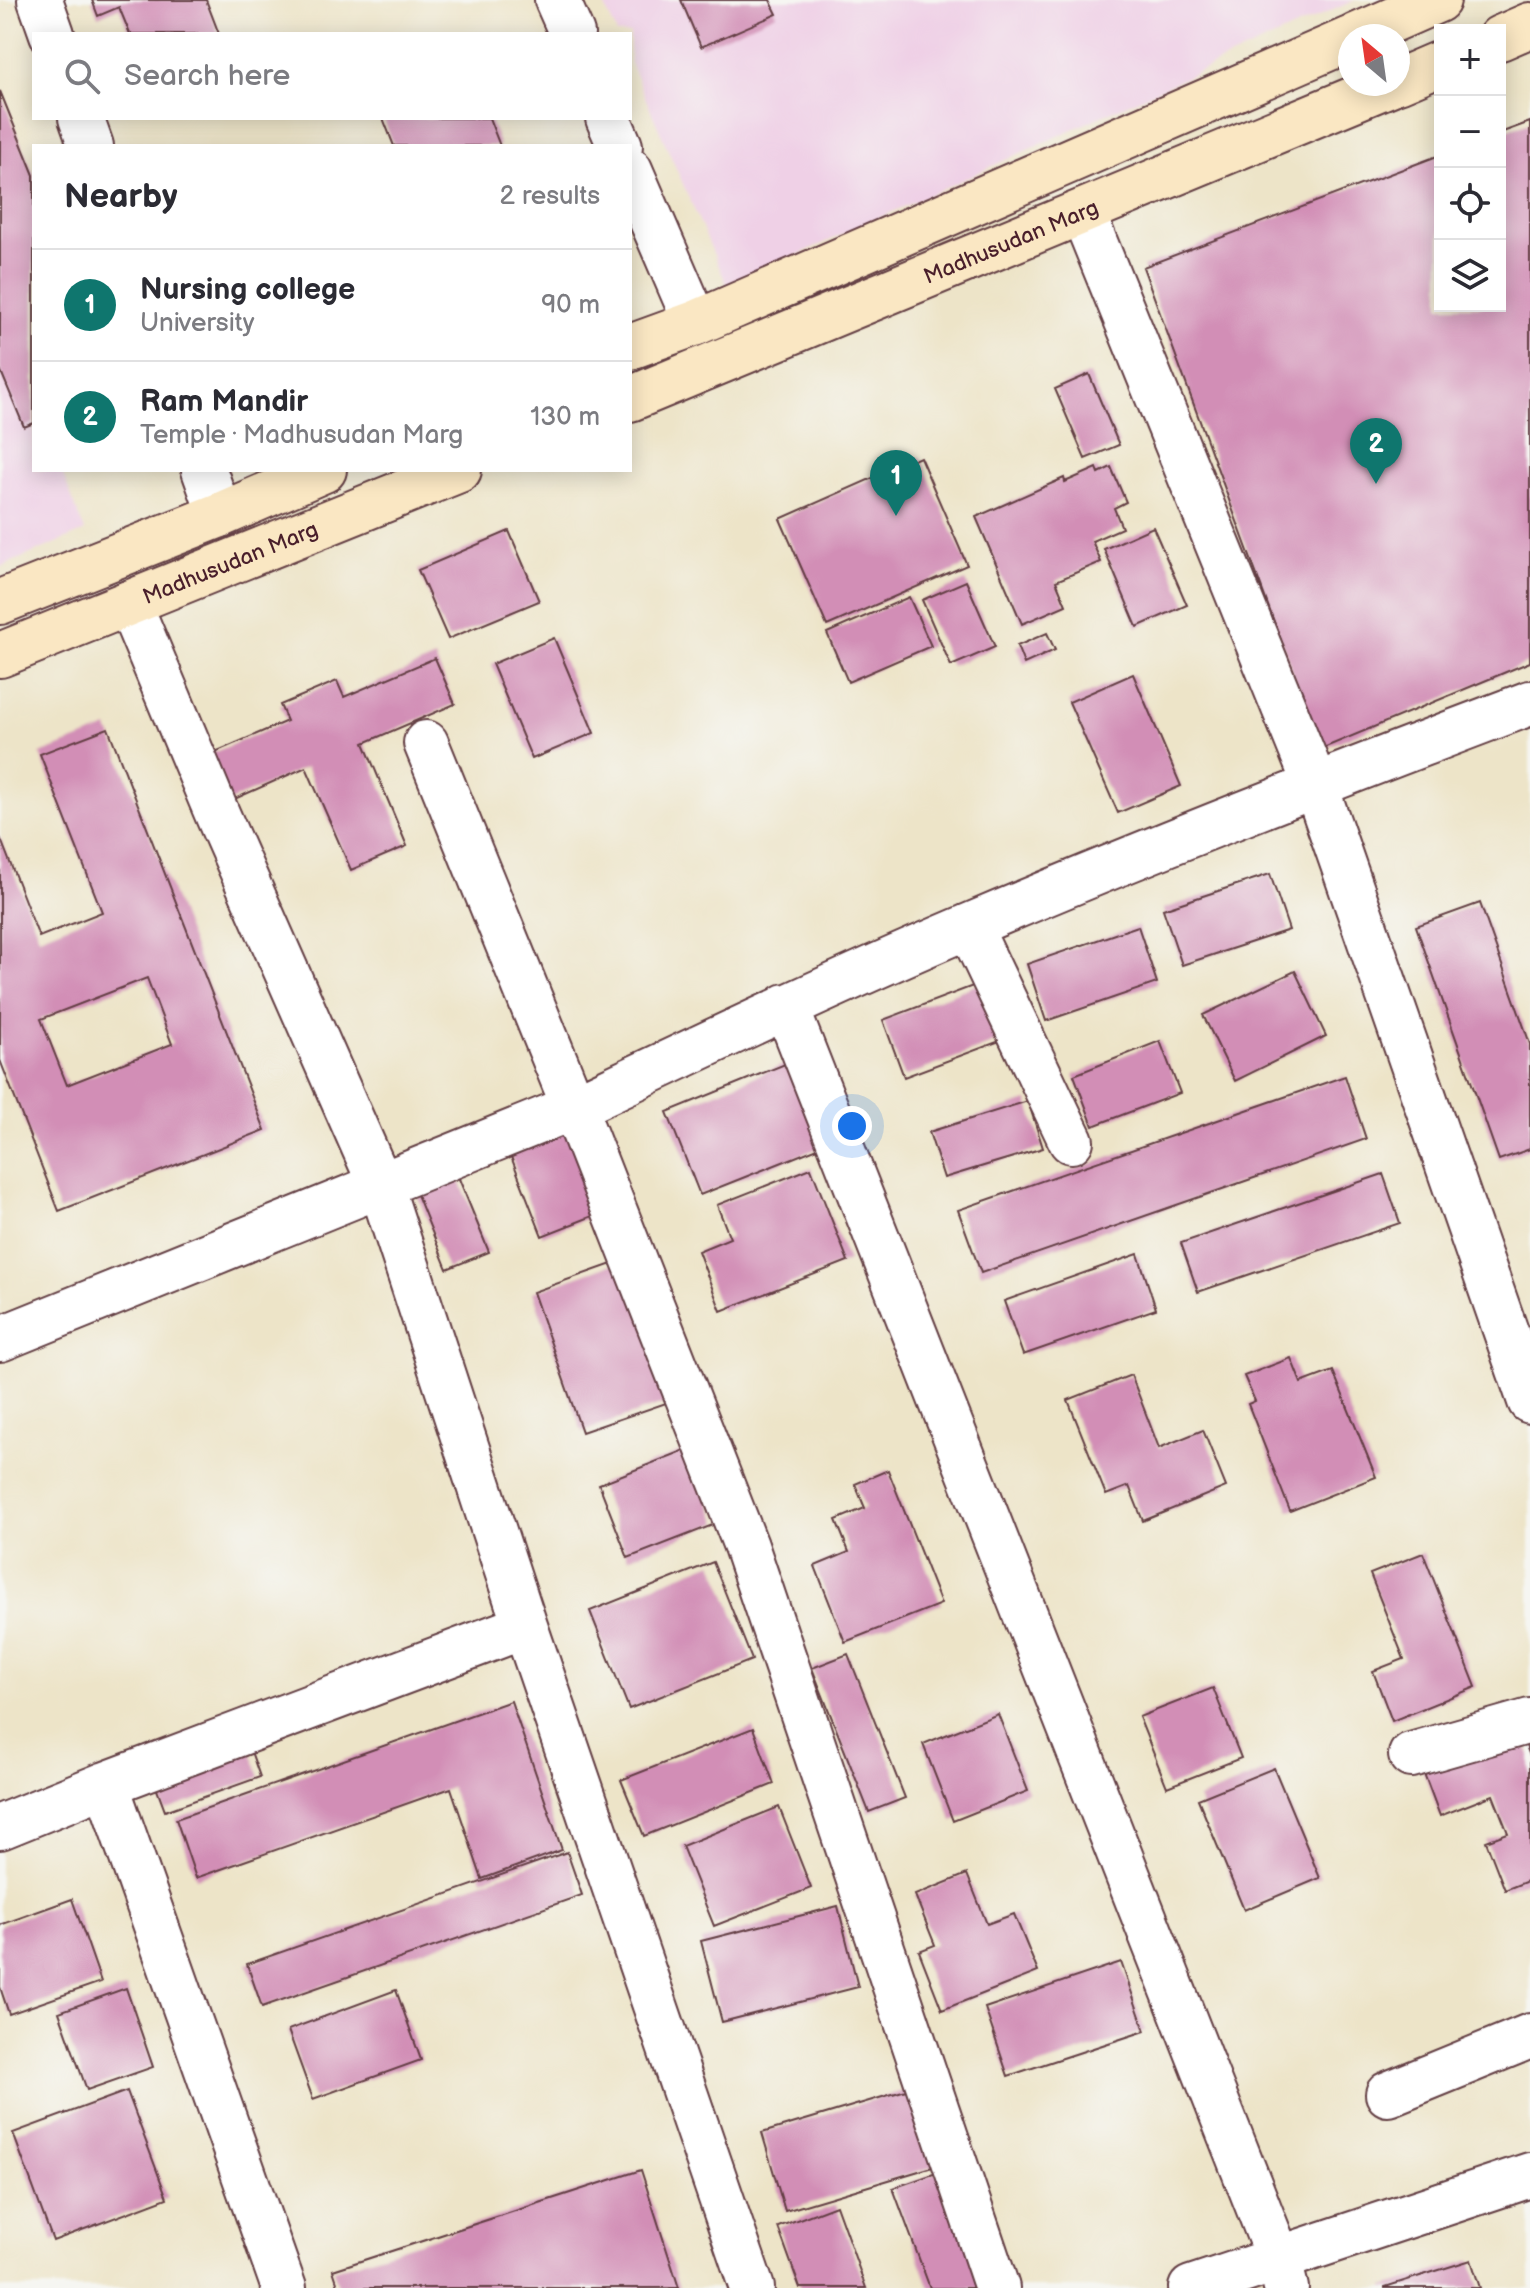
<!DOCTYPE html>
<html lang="en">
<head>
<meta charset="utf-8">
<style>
	body { margin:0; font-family:"Balsamiq Sans",sans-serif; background:#f7f7f7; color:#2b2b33 }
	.controls { position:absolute; right:24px; top:24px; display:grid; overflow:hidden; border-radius:0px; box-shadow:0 4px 20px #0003 }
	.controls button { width:72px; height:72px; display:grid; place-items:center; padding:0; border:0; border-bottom:2px solid #e1e1e2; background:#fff; color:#2b2b33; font:40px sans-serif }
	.compass { position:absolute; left:1338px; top:24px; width:72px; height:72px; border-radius:50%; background:#fff; box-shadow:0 4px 20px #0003; rotate:331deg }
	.you { position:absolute; left:852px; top:1126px; width:28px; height:28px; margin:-20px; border:6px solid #fff; border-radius:50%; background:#1a73e8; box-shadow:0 0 0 12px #1a73e833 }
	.badge { display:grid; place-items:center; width:52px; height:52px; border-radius:50%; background:#0f766e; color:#fff; font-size:26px; font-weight:700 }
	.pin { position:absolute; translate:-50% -66px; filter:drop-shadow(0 2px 4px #0008) }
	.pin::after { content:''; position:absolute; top:42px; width:28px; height:24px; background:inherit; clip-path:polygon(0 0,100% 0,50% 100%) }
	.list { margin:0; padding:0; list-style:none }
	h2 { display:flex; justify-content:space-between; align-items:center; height:104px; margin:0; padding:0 32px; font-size:34px }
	h2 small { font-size:26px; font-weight:400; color:#7c7c81 }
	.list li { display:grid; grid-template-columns:52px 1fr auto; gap:24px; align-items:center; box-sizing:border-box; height:112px; padding:0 32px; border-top:2px solid #e1e1e2 }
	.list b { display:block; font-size:30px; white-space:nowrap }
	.list p { margin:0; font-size:26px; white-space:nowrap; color:#7c7c81 }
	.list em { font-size:26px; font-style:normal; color:#7c7c81 }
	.icon { flex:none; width:44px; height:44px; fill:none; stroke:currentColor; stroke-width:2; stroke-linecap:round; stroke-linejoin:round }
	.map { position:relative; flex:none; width:1530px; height:2288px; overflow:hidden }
	.search { position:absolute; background:#fff; box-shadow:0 4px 20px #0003; left:32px; top:32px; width:600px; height:88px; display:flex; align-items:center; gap:20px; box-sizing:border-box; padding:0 28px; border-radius:0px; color:#7c7c81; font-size:30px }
	.panel { position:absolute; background:#fff; box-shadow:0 4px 20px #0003; left:32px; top:144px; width:600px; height:328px; border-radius:0px }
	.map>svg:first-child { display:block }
	.built { fill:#efd0e6 }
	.building { fill:#d28eb6; fill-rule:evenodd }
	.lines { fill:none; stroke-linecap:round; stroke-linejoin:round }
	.street-casing { stroke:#623d43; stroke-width:48 }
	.secondary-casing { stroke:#623d43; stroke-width:48 }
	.street { stroke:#fff; stroke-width:44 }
	.secondary { stroke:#fae7c3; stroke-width:44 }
	.labels { text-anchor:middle; stroke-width:7; stroke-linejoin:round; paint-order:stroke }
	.street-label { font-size:22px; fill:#4a1f2b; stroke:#f6f6f2 }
</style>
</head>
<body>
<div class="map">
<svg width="1530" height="2288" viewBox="0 0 1530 2288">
	<rect width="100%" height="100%" fill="#f6f6f2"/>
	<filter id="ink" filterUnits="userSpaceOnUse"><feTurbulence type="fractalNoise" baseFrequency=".0125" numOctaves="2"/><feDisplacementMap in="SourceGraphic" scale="16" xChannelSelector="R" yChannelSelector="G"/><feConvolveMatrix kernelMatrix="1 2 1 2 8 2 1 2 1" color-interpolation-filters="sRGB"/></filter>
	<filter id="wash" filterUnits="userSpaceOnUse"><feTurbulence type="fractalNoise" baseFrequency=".006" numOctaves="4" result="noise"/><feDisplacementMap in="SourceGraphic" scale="32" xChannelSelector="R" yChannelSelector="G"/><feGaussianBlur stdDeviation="1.8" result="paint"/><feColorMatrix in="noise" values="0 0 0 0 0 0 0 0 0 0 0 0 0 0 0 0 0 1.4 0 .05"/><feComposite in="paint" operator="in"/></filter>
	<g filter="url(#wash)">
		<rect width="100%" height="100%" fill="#ede4c8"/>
		<!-- built -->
		<path class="built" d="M602 0H1355L728 287 630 63V34H617Z
			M0 315 34 401V470H61L85 531 0 567Z"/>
		<g id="blocks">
			<!-- building -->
			<path class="building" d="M92 0H206L219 34H130L119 7 98 16Z
				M681 0H770L777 14 701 47Z
				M0 91 34 175V423L24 427 0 369Z
				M383 118H489L500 146H394Z
				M1530 122V662L1321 749 1143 267 1440 155V306H1500V133Z
				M1089 374 1119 445 1085 459 1055 389Z
				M920 457 967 565 827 626 780 519Z
				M1111 467 1126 502 1114 508 1122 528 1092 541 1101 562 1056 581 1066 605 1022 624 976 517 1064 478 1065 482 1097 468 1099 473Z
				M1153 527 1187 605 1137 627 1104 549Z
				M509 531 539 601 448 639 418 570Z
				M966 581 995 647 951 666 922 600Z
				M909 597 931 646 848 682 827 633Z
				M1047 633 1055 650 1024 664 1017 646Z
				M554 638 594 733 532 759 492 664Z
				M435 658 455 704 364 743 407 846 351 870 306 767 228 802 208 755 287 721 280 705 337 681 344 697Z
				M1133 674 1181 786 1118 813 1069 702Z
				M108 728 265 1130 59 1211 0 1060V837L39 937 102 912 40 754ZM147 978 172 1044 67 1085 41 1019Z
				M1270 874 1289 930 1182 965 1163 909Z
				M1480 903 1530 1044V1149L1499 1160 1416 926Z
				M1138 926 1157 983 1046 1021 1027 964Z
				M1295 971 1326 1036 1235 1081 1203 1015Z
				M986 981 1008 1038 904 1077 883 1020Z
				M1160 1041 1180 1093 1093 1126 1074 1075Z
				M790 1062 823 1146 700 1195 667 1112Z
				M1345 1076 1366 1139 981 1273 958 1210Z
				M1028 1101 1043 1148 944 1178 929 1132Z
				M569 1125 603 1212 542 1236 508 1149Z
				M811 1168 848 1261 721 1311 698 1251 730 1238 717 1205Z
				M455 1169 489 1252 447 1269 414 1187Z
				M1383 1174 1400 1223 1198 1292 1181 1243Z
				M1138 1254 1156 1309 1023 1355 1004 1301Z
				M626 1259 675 1400 582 1432 533 1292Z
				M1291 1358 1301 1383 1333 1371 1376 1477 1290 1511 1248 1404 1255 1401 1244 1376Z
				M1131 1375 1159 1448 1203 1430 1226 1487 1143 1521 1129 1486 1106 1495 1068 1400Z
				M688 1449 718 1523 628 1558 599 1484Z
				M888 1470 941 1604 845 1642 815 1566 849 1552 836 1520 865 1508 855 1484Z
				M1423 1553 1476 1687 1392 1721 1373 1671 1404 1659 1370 1574Z
				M713 1562 752 1660 629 1709 590 1611Z
				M848 1654 905 1798 869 1812 812 1668Z
				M1213 1688 1241 1758 1167 1787 1139 1717Z
				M511 1701 562 1850 482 1879 451 1788 196 1878 176 1819Z
				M998 1714 1028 1791 953 1821 923 1744Z
				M753 1728 774 1784 644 1836 621 1780Z
				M1520 1731 1530 1756V1880L1505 1890 1486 1841 1508 1833 1493 1795 1440 1816 1422 1768Z
				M248 1743 260 1777 165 1811 152 1776Z
				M1274 1768 1320 1878 1244 1910 1198 1799Z
				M779 1807 811 1888 714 1926 682 1846Z
				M567 1852 582 1895 262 2007 247 1964Z
				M967 1874 987 1924 1014 1914 1038 1972 942 2010 919 1951 935 1945 915 1895Z
				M72 1899 101 1982 9 2014 0 1987V1925Z
				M838 1906 858 1987 722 2022 701 1941Z
				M1121 1962 1145 2031 1008 2076 985 2008Z
				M126 1988 153 2067 87 2090 59 2012Z
				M396 1990 421 2060 313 2099 288 2030Z
				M916 2087 939 2165 785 2211 762 2133Z
				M127 2091 167 2198 53 2241 13 2133Z
				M641 2170 679 2288H339L333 2270Z
				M942 2171 986 2288H930L893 2188Z
				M836 2205 866 2288H800L778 2227Z
				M1471 2260 1480 2288H1385V2287Z"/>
		</g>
	</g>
	<g filter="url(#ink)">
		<use href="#blocks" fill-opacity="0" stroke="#623d43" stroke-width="2"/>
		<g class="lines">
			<!-- street casing -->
			<g class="street-casing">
				<path id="street" d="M40 0 52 34
					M557 0 572 34
					M81 118 91 146
					M608 118 620 146
					M630 170 696 323
					M1083 213 1315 784 1530 1401
					M204 470 220 515
					M129 603 218 816 381 1186 525 1626 752 2288
					M969 926 1071 1141
					M786 1006 1279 2260 1286 2288
					M0 1339 574 1107 426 743
					M1411 1755 1530 1721
					M0 1827 106 1784
					M1388 2094 1530 2036
					M284 2288 106 1784 525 1626
					M997 2288 746 1546 574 1107C705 1045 835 983 969 926 1154 847 1342 774 1530 703
					M1191 2288 1530 2175"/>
			</g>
			<!-- secondary casing -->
			<g class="secondary-casing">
				<g id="secondary">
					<path d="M1356 36 1438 0"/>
					<path d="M1500 38 1530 25"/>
					<path d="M1398 81 1440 63"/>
					<path d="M630 347 696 323 1350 39"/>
					<path id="s1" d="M630 399 1390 84"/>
					<path d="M0 602 220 515 324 470"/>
					<path id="s2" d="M0 655 459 470"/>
				</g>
			</g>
			<!-- street -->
			<use href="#street" class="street"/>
			<!-- secondary -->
			<use href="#secondary" class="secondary"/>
		</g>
	</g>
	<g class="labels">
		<!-- street labels -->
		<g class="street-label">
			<text dy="8" stroke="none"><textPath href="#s1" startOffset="412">Madhusudan Marg</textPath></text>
			<text dy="8" stroke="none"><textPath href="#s2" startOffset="248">Madhusudan Marg</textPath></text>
		</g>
	</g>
</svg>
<div class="controls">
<button>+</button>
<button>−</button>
<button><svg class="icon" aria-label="locate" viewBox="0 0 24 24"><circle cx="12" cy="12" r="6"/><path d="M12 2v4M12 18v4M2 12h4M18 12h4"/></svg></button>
<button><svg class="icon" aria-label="layers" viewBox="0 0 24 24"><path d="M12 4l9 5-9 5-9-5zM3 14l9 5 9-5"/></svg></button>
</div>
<svg class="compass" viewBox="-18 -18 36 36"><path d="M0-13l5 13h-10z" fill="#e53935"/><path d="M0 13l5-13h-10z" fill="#7c7c81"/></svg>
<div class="you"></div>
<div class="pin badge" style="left:896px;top:516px">1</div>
<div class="pin badge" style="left:1376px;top:484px">2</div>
<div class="search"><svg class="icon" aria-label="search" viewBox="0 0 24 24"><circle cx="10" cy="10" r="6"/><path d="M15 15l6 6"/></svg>Search here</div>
<section class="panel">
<h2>Nearby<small>2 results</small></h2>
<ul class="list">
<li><span class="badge">1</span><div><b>Nursing college</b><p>University</p></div><em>90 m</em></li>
<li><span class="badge">2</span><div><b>Ram Mandir</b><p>Temple · Madhusudan Marg</p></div><em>130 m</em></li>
</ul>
</section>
</div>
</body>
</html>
